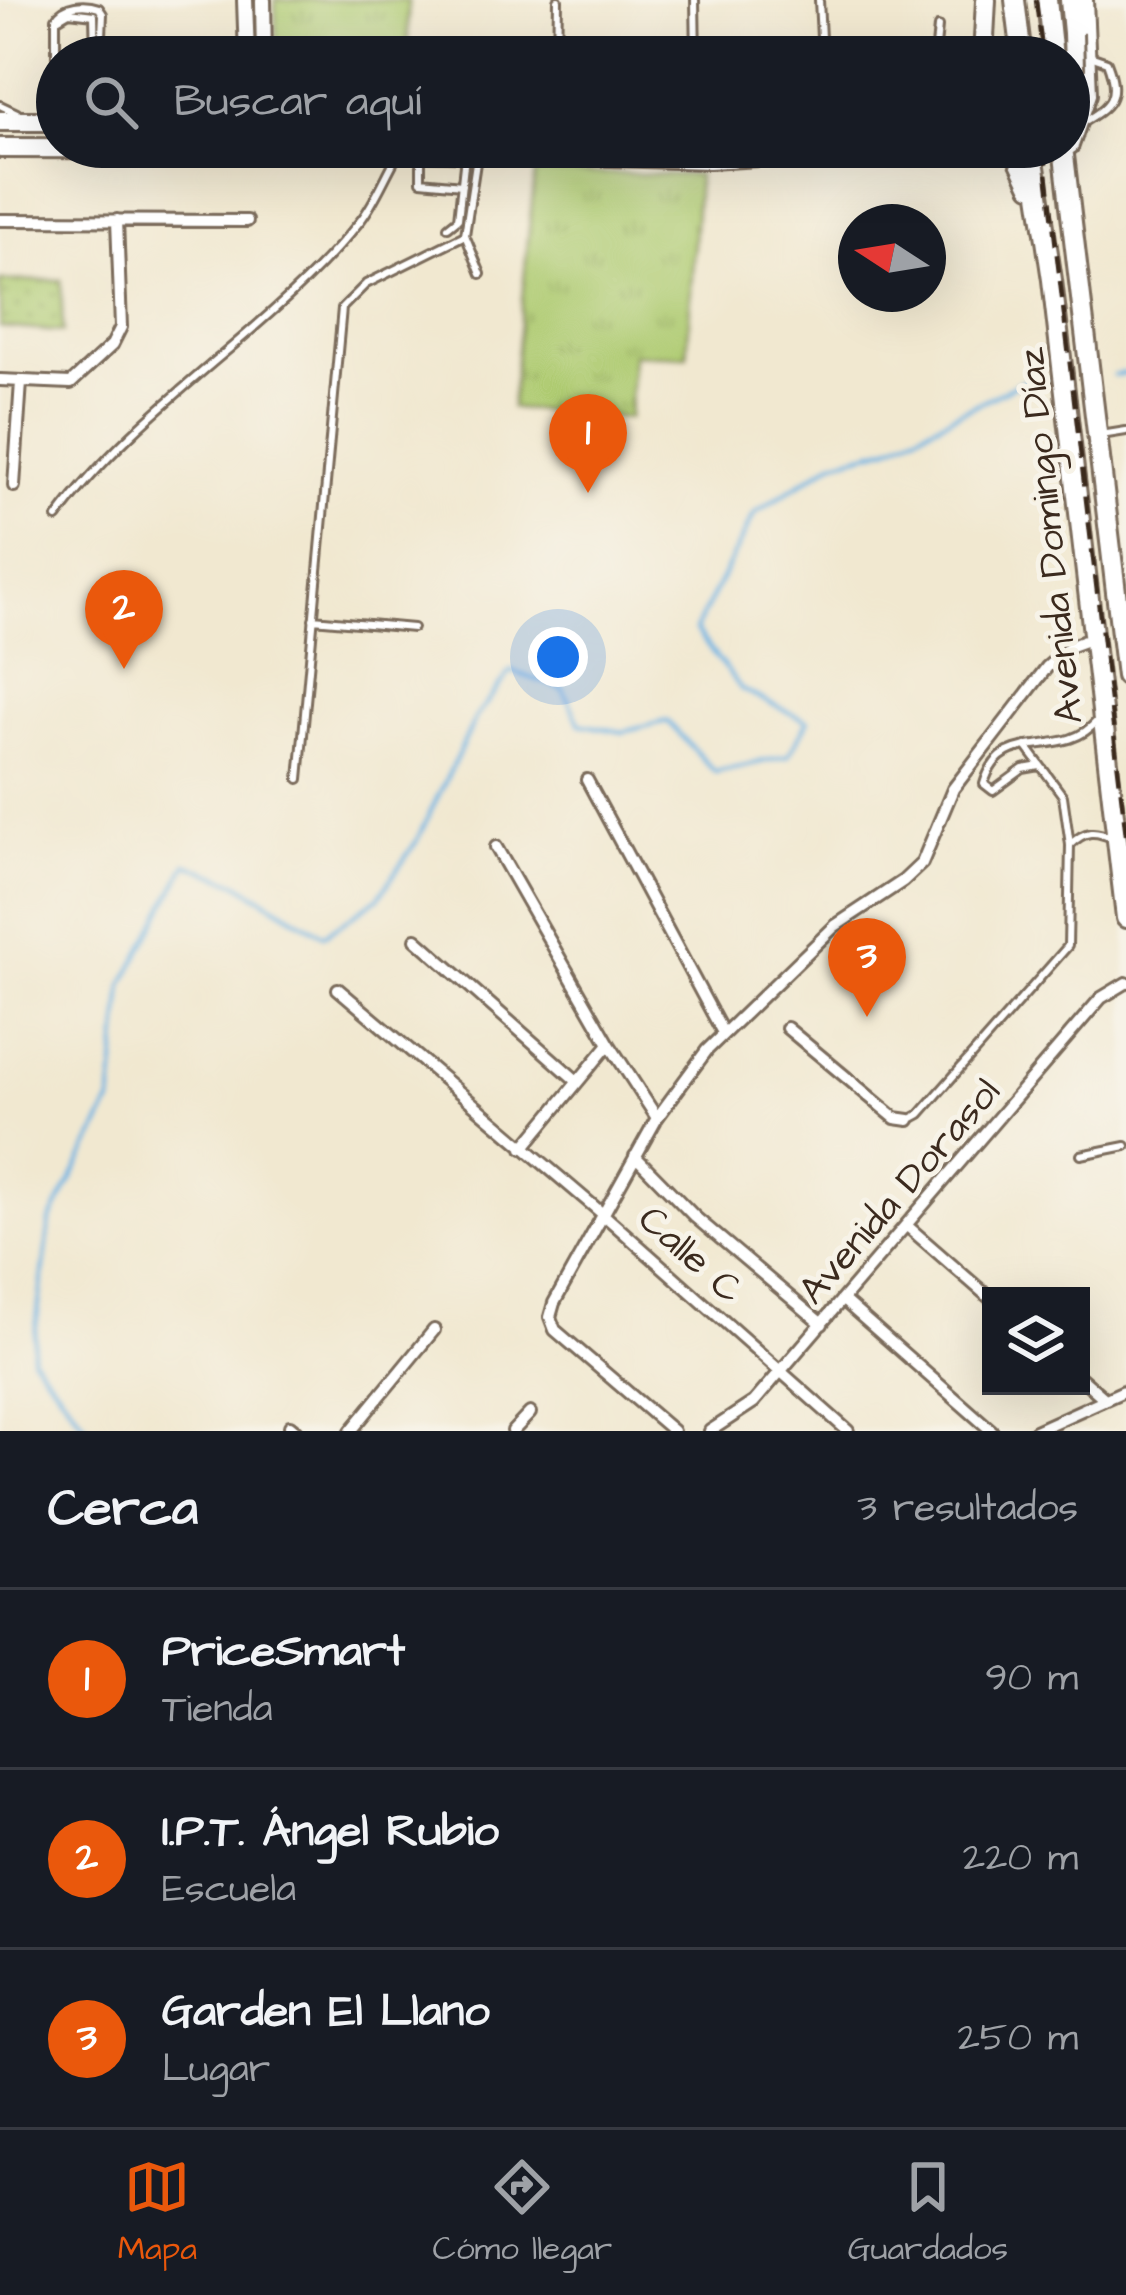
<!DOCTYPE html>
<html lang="es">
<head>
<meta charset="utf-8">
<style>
	body { margin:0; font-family:"Architects Daughter",sans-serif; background:#242831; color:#f1f3f6 }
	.controls { position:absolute; right:36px; bottom:36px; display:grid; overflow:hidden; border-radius:0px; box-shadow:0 12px 48px #0002 }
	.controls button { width:108px; height:108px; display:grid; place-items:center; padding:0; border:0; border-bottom:3px solid #363941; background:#171b24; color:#f1f3f6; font:60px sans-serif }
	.compass { position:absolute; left:838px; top:204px; width:108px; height:108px; border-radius:50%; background:#171b24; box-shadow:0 12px 48px #0002; rotate:282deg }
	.you { position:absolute; left:558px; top:657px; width:42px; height:42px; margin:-30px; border:9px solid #fff; border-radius:50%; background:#1a73e8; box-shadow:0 0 0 18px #1a73e833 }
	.badge { display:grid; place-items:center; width:78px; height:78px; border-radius:50%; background:#ea580c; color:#fff; font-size:39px; font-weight:700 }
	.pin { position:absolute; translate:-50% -99px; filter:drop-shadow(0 3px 6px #0008) }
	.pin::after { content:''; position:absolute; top:63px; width:42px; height:36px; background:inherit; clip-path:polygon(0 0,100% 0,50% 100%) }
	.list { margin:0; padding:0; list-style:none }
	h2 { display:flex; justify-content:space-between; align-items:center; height:156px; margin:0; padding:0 48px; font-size:51px }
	h2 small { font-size:39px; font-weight:400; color:#9ea1a6 }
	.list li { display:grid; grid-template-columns:78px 1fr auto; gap:36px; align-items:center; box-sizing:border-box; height:180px; padding:0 48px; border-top:3px solid #363941 }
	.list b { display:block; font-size:45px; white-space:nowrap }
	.list p { margin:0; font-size:39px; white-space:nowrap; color:#9ea1a6 }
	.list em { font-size:39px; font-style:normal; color:#9ea1a6 }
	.icon { flex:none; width:66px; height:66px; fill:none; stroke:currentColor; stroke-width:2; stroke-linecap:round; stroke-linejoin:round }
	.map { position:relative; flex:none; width:1126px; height:1431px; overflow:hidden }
	.search { position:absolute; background:#171b24; box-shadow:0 12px 48px #0002; left:36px; right:36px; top:36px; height:132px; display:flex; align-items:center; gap:30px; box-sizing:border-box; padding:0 42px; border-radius:66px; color:#9ea1a6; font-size:45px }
	.sheet { height:696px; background:#171b24 }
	nav { display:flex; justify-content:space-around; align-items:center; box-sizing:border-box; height:168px; border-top:3px solid #363941; background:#171b24; font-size:33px; color:#9ea1a6 }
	nav a { display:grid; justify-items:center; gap:6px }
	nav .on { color:#ea580c }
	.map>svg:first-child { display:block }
	.grass { fill:url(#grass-tufts); stroke:#747a48; stroke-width:3 }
	.park { fill:url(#park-dots); stroke:#747a48; stroke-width:3 }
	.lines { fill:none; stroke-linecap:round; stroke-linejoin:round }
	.stream { stroke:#6ab2e2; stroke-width:4.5 }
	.service-casing { stroke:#7b6c5c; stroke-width:12 }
	.minor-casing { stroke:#7b6c5c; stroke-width:16 }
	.tertiary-casing { stroke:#7b6c5c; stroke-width:20 }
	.primary-casing { stroke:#7b6c5c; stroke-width:24 }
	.service { stroke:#fff; stroke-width:6 }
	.minor { stroke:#fff; stroke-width:10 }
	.tertiary { stroke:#fff; stroke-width:14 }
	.primary { stroke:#fff; stroke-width:18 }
	.rail { stroke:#3b2a1e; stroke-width:4.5; stroke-dasharray:18 9; stroke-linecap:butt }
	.primary-bridge-casing { stroke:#7b6c5c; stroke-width:24; stroke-linecap:butt }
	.primary-bridge { stroke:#fff; stroke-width:18 }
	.labels { text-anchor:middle; stroke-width:10; stroke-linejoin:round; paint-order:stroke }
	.street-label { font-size:39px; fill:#3b2a1e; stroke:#f7f3e8 }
</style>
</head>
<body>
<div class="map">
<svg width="1126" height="1431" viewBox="0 0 1126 1431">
	<defs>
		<pattern id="grass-tufts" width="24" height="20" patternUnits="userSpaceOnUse" patternTransform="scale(3)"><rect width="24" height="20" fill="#aecb71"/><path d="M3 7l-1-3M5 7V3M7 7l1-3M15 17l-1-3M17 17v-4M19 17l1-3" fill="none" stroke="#97ae61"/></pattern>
		<pattern id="park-dots" width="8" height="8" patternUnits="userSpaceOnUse" patternTransform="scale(3)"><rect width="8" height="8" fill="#aecb71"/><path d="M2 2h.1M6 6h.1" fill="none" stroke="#97ae61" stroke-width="1.8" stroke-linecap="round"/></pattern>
	</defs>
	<rect width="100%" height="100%" fill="#f7f3e8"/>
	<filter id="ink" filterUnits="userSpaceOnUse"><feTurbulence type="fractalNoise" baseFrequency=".00833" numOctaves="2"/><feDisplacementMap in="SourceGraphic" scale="24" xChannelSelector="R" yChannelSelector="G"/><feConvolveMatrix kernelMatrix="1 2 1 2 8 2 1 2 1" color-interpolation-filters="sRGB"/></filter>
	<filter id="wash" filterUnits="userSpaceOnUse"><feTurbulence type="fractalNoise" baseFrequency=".004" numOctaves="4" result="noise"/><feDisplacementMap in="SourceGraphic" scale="48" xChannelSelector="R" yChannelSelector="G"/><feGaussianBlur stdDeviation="2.7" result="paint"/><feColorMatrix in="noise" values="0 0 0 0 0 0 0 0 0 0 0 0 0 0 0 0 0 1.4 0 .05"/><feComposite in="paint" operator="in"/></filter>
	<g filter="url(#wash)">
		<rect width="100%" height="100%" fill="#f1e8d0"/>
		<!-- grass -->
		<path class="grass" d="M275 0H408V57H277Z
			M535 172 698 175 687 356 633 354 629 418 511 408Z"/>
		<!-- park -->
		<path class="park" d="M61 280 63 332 0 327V281Z"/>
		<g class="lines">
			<!-- stream -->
			<path class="stream" d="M1114 375 1126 373
				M90 1431 32 1357 50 1221 111 1103 123 985 187 864 237 883 324 935 378 898 416 842 476 717 511 671 563 689 580 724 623 732 667 721 715 772 788 756 808 721 742 690 695 630 755 513 835 461 890 447 1023 381 1049 380"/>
		</g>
	</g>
	<g filter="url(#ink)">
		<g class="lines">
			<!-- service casing -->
			<g class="service-casing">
				<path id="service" d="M695 0 696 57
					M819 0 822 57
					M59 18 69 12 94 15 95 57
					M937 48 981 49
					M227 57 243 56
					M557 57 558 0
					M935 57 938 27
					M0 105 17 113
					M50 119 56 101V18C64 4 85 3 99 8L103 14 101 57
					M1080 124C1111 106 1121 98 1107 62L1087 55
					M421 155V181L462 185
					M448 227 458 219 465 156
					M465 235 481 274
					M1101 435 1126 431
					M57 518C141 403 271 332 361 220 375 202 385 177 397 156
					M313 619 413 628
					M1040 766 1023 769 993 791 984 784C1002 722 1061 763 1097 721
					M299 779 342 308 366 284 465 235 477 156
					M1070 845C1085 830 1095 830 1114 839
					M909 1120 920 1114 1068 946 1070 845 1063 796 1026 746
					M1081 1155 1126 1146"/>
			</g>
			<!-- minor casing -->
			<g class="minor-casing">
				<path id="minor" d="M0 220 247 221
					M0 380 71 383 112 345 121 327 117 220
					M14 486 21 382
					M587 780 722 1031
					M496 847 609 1044 657 1118
					M416 939 577 1081
					M338 989 604 1215 848 1431
					M787 1028 895 1118 909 1120
					M523 1148 609 1044
					M635 1156 695 1217 822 1324
					M906 1225 991 1299
					M843 1300 992 1431
					M1081 1378 1105 1399
					M290 1426 296 1431
					M351 1431 434 1330
					M513 1431 530 1413
					M673 1431 555 1330 550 1317 554 1303 657 1118 707 1050 835 926 903 881 922 863 953 789 1047 667 1071 646 1093 638
					M710 1431 754 1402 1101 998 1126 983
					M1035 1431 1126 1390"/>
			</g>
			<!-- tertiary casing -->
			<g class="tertiary-casing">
				<path id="tertiary" d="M245 0 247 57
					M263 0 264 57"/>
			</g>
			<!-- primary casing -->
			<g class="primary-casing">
				<path id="primary" d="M1015 0 1022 57
					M1047 0 1053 57
					M1070 0 1073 33
					M983 57 986 0
					M0 121H57
					M1069 145 1087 94 1083 0
					M1007 147 1017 156 1031 186
					M1032 147 1052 280 1126 918
					M1063 147 1126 676
					M0 148 379 149 709 159 912 147"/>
			</g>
			<!-- service -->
			<use href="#service" class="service"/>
			<!-- minor -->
			<use href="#minor" class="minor"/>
			<!-- tertiary -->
			<use href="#tertiary" class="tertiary"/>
			<!-- primary -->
			<use href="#primary" class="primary"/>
			<!-- rail -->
			<path class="rail" d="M1036 0 1043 57
				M1044 147 1126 835"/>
			<!-- primary-bridge casing -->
			<g class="primary-bridge-casing">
				<path id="primary-bridge" d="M1069 93 1074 68 1073 33"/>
			</g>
			<!-- primary-bridge -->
			<use href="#primary-bridge" class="primary-bridge"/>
		</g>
	</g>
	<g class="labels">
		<!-- street labels -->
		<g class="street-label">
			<text transform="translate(1048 536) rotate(-96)" y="14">Avenida Domingo Díaz</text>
			<text transform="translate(898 1190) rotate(-49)" y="14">Avenida Dorasol</text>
			<text transform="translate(692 1253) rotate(42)" y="14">Calle C</text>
		</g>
	</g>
</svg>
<div class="controls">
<button><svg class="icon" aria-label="layers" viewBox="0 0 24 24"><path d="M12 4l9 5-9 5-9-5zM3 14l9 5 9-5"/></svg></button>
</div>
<svg class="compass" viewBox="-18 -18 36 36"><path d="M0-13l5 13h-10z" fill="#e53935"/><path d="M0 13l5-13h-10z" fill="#9ea1a6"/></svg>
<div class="you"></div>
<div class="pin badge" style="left:588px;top:493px">1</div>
<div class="pin badge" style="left:124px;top:669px">2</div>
<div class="pin badge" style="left:867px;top:1017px">3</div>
<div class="search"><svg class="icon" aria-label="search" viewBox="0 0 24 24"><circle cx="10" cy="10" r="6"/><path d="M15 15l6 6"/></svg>Buscar aquí</div>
</div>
<section class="sheet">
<h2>Cerca<small>3 resultados</small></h2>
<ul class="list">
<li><span class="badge">1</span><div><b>PriceSmart</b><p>Tienda</p></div><em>90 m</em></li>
<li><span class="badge">2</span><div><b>I.P.T. Ángel Rubio</b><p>Escuela</p></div><em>220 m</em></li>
<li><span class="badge">3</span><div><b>Garden El Llano</b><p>Lugar</p></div><em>250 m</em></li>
</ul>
</section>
<nav>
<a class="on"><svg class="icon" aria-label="map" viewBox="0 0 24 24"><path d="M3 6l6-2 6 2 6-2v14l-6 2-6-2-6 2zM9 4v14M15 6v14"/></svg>Mapa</a>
<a><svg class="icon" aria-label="directions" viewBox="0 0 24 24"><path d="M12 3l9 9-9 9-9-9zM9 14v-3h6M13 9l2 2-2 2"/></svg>Cómo llegar</a>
<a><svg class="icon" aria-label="saved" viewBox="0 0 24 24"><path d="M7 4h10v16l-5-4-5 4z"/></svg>Guardados</a>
</nav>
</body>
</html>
